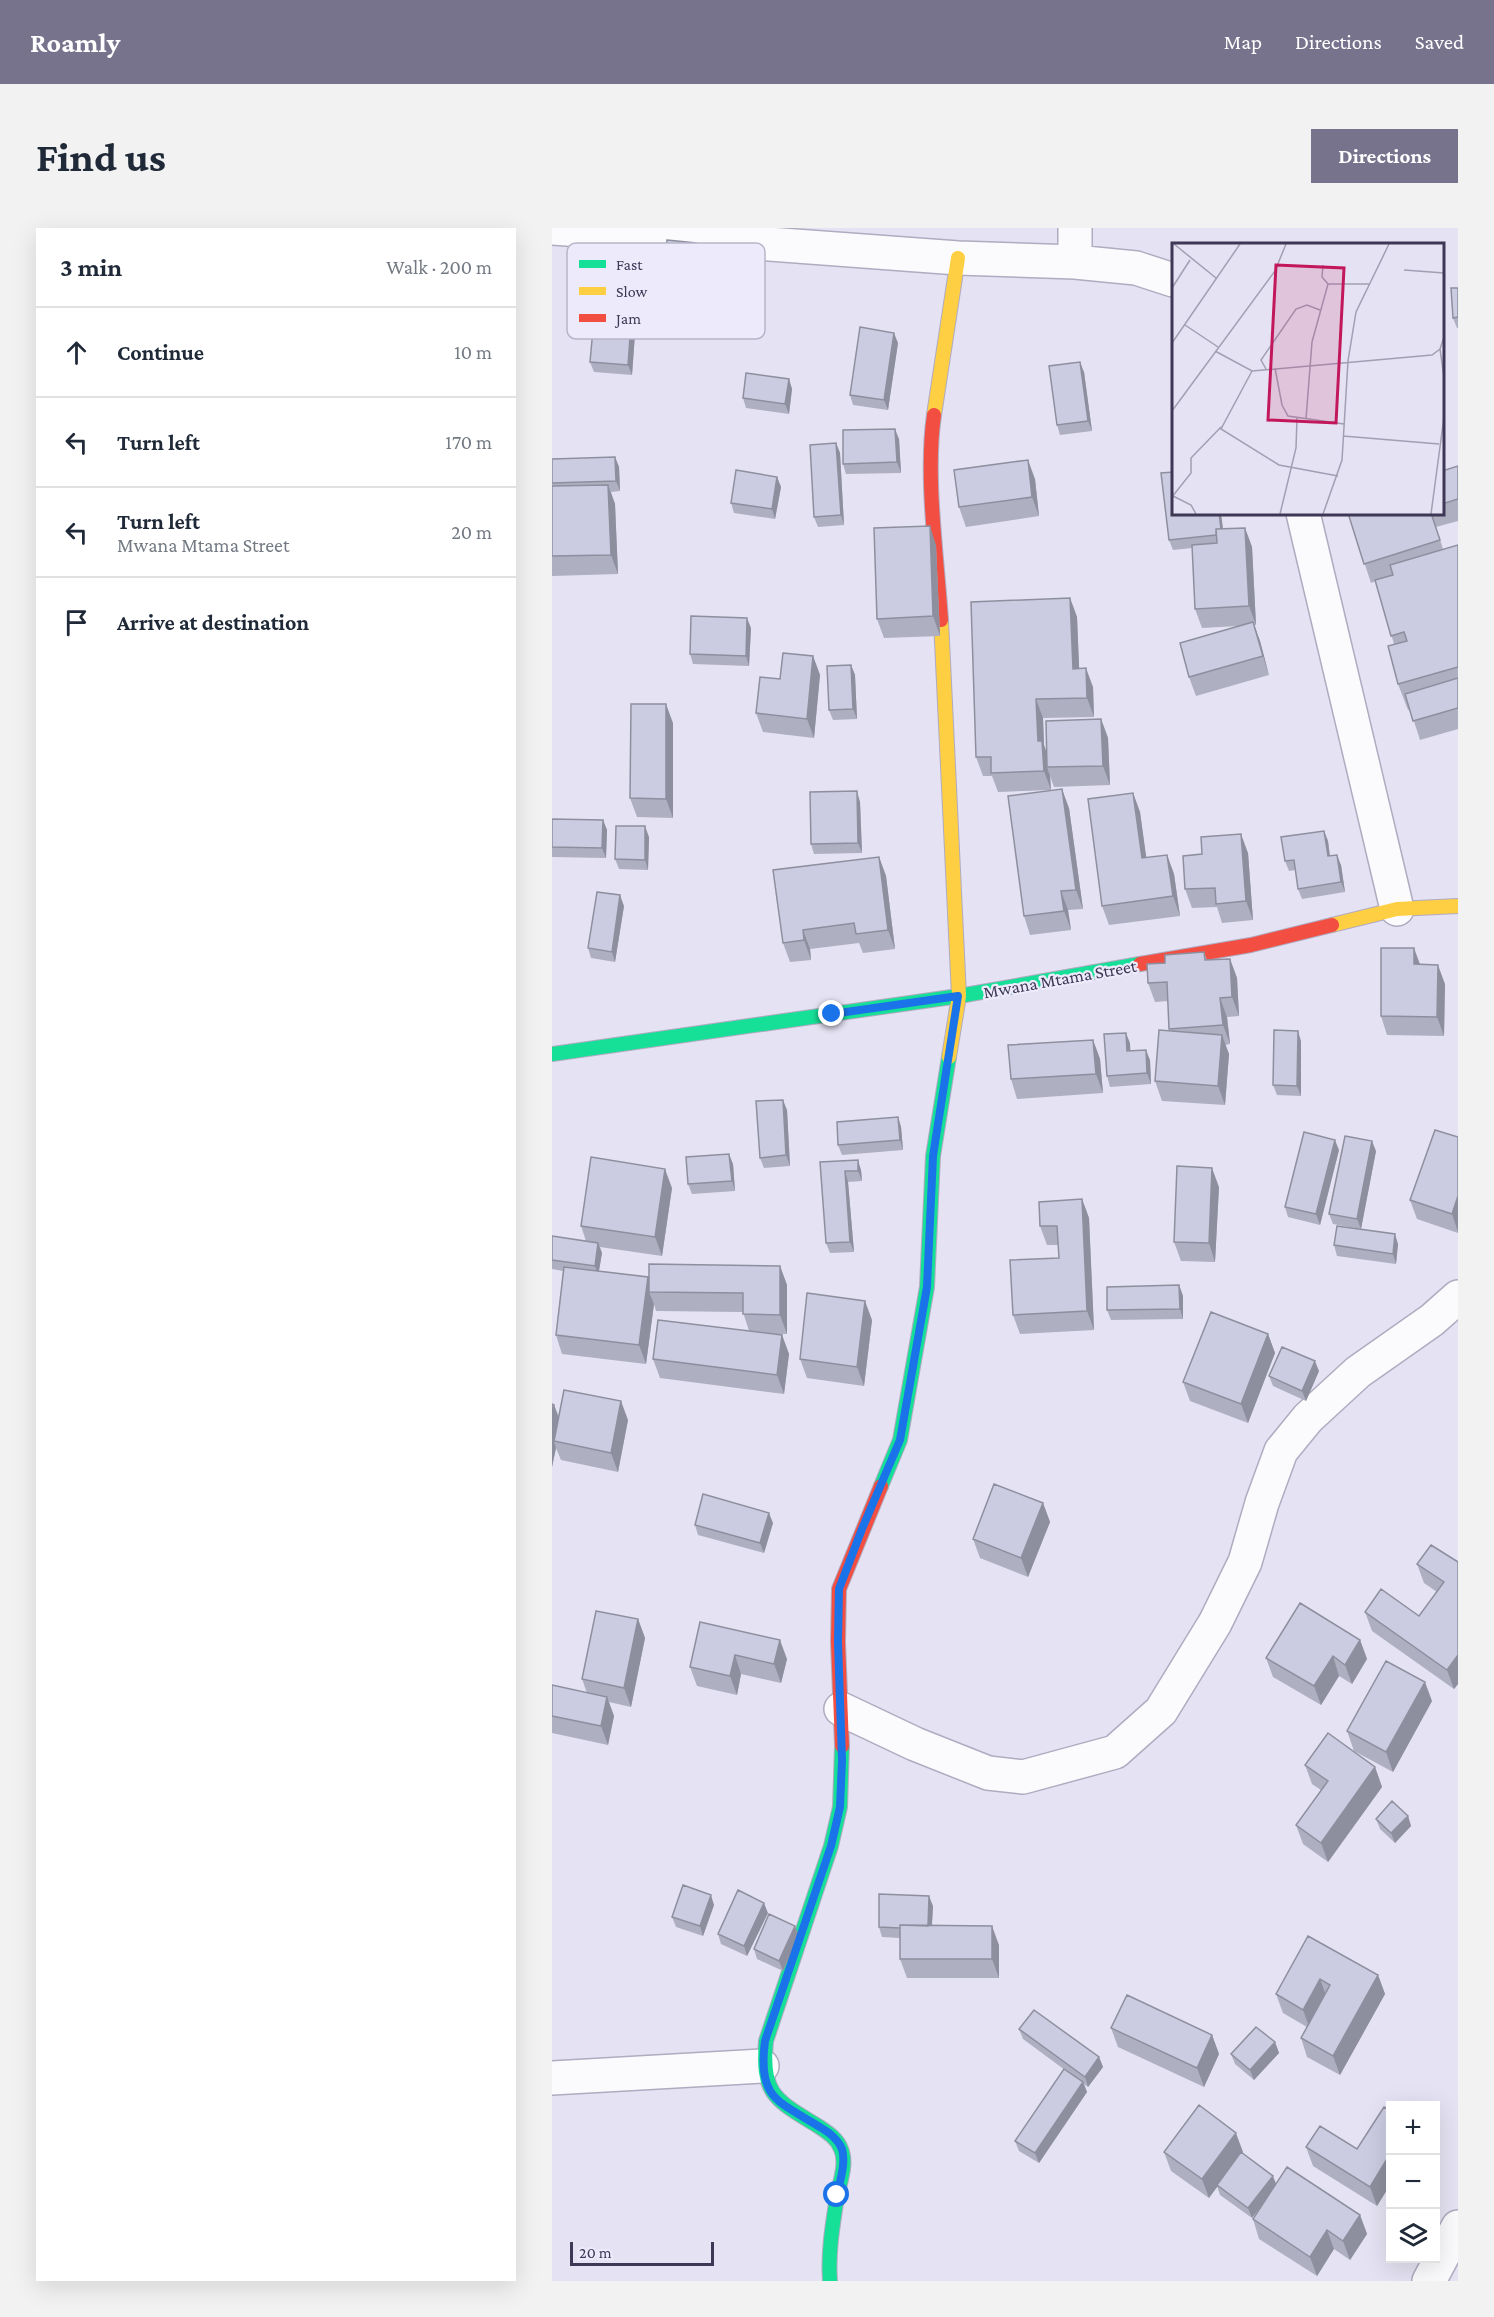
<!DOCTYPE html>
<html lang="en">
<head>
<meta charset="utf-8">
<style>
	body { margin:0; font-family:"Crimson Pro",serif; background:#f2f2f3; color:#1f2937 }
	.controls { position:absolute; right:18px; bottom:18px; display:grid; overflow:hidden; border-radius:0px; box-shadow:0 6px 24px #0002 }
	.controls button { width:54px; height:54px; display:grid; place-items:center; padding:0; border:0; border-bottom:2px solid #e0e1e3; background:#fff; color:#1f2937; font:30px sans-serif }
	.scale { position:absolute; left:18px; bottom:15px; width:144px; box-sizing:border-box; padding-left:6px; border:3px solid #3e3756; border-top:0; font-size:16px; line-height:21px; white-space:nowrap; color:#3e3756; -webkit-text-stroke:4px #edebfb; paint-order:stroke }
	.stop { position:absolute; width:18px; height:18px; margin:-14px; border:4px solid #1a73e8; border-radius:50%; background:#fff }
	.stop.end { background:#1a73e8; border-color:#fff; box-shadow:0 2px 6px #0008 }
	.list { margin:0; padding:0; list-style:none }
	h2 { display:flex; justify-content:space-between; align-items:center; height:78px; margin:0; padding:0 24px; font-size:26px }
	h2 small { font-size:20px; font-weight:400; color:#747a83 }
	.list li { display:grid; grid-template-columns:39px 1fr auto; gap:18px; align-items:center; box-sizing:border-box; height:90px; padding:0 24px; border-top:2px solid #e0e1e3 }
	.list b { display:block; font-size:22px; white-space:nowrap }
	.list p { margin:0; font-size:20px; white-space:nowrap; color:#747a83 }
	.list em { font-size:20px; font-style:normal; color:#747a83 }
	.icon { flex:none; width:33px; height:33px; fill:none; stroke:currentColor; stroke-width:2; stroke-linecap:round; stroke-linejoin:round }
	.map { position:relative; flex:none; width:906px; height:2053px; overflow:hidden; border-radius:0px }
	header { display:flex; align-items:center; gap:36px; box-sizing:border-box; height:84px; padding:0 30px; background:#78738d; color:#fff }
	header strong { font-size:28px }
	nav { display:flex; gap:33px; margin-inline-start:auto; font-size:21px }
	.intro { display:flex; align-items:center; justify-content:space-between; box-sizing:border-box; height:144px; padding:0 36px }
	h1 { margin:0; font-size:42px }
	.button { padding:15px 27px; border-radius:0px; background:#78738d; color:#fff; font-size:21px; font-weight:700 }
	main { display:flex; gap:36px; padding:0 36px }
	aside { flex:1; background:#fff; border-radius:0px; box-shadow:0 6px 24px #0002 }
	.map>svg:first-child { display:block }
	.lines { fill:none; stroke-linecap:round; stroke-linejoin:round }
	.street-casing { stroke:#b0abc0; stroke-width:36 }
	.fast-casing { stroke:#b0abc0; stroke-width:16 }
	.slow-casing { stroke:#b0abc0; stroke-width:16 }
	.jam-casing { stroke:#b0abc0; stroke-width:16 }
	.street { stroke:#fbfbfd; stroke-width:33 }
	.fast { stroke:#16e098; stroke-width:14 }
	.slow { stroke:#ffcf43; stroke-width:14 }
	.jam { stroke:#f24e42; stroke-width:14 }
	.wall { fill:#afafc2 }
	.shaded-wall { fill:#8e8f9e }
	.building { fill:#cbcce1; stroke:#8e8f9e; stroke-width:1.5 }
	.route { stroke:#1a73e8; stroke-width:8 }
	.labels { text-anchor:middle; stroke-width:4.5; stroke-linejoin:round; paint-order:stroke }
	.street-label { font-size:18px; fill:#3e3756; stroke:#edebfb }
	.inset-road { fill:none; stroke:#a29eb4; stroke-width:1.5 }
	.view { fill:#c2185b; fill-opacity:0.15; stroke:#c2185b; stroke-width:3 }
	.inset-edge { fill:none; stroke:#3e3756; stroke-width:3 }
	.key { fill:#edebfb; stroke:#b8b5ca; stroke-width:1.5 }
	.key-label { font-size:16px; fill:#3e3756 }
</style>
</head>
<body>
<header>
<strong>Roamly</strong>
<nav><a>Map</a><a>Directions</a><a>Saved</a></nav>
</header>
<div class="intro"><h1>Find us</h1><a class="button">Directions</a></div>
<main>
<aside>
<h2>3 min<small>Walk · 200 m</small></h2>
<ul class="list">
<li><svg class="icon" aria-label="ahead" viewBox="0 0 24 24"><path d="M12 20V5M6 11l6-6 6 6"/></svg><div><b>Continue</b></div><em>10 m</em></li>
<li><svg class="icon" aria-label="left" viewBox="0 0 24 24"><path d="M17 20v-9H6M10 6l-5 5 5 5"/></svg><div><b>Turn left</b></div><em>170 m</em></li>
<li><svg class="icon" aria-label="left" viewBox="0 0 24 24"><path d="M17 20v-9H6M10 6l-5 5 5 5"/></svg><div><b>Turn left</b><p>Mwana Mtama Street</p></div><em>20 m</em></li>
<li><svg class="icon" aria-label="arrive" viewBox="0 0 24 24"><path d="M6 21V4h12l-3 4 3 4H6"/></svg><div><b>Arrive at destination</b></div></li>
</ul>
</aside>
<div class="map">
<svg width="906" height="2053" viewBox="0 0 906 2053">
	<rect width="100%" height="100%" fill="#e5e2f3"/>
	<g class="lines">
		<!-- street casing -->
		<g class="street-casing">
			<path id="street" d="M0 0 406 30 523 34 584 40 621 52
				M523 0V34
				M751 285 845 681
				M289 1481 363 1516 436 1545 471 1549 563 1524 609 1483 663 1395 693 1334 710 1275 729 1223 756 1190 806 1144 880 1092 906 1069
				M0 1850 210 1838
				M877 2053 906 1999"/>
		</g>
		<!-- fast casing -->
		<g class="fast-casing">
			<path id="fast" d="M0 826 407 768 588 736
				M329 1258 348 1212 375 1059 381 928 397 829
				M278 2053C276 2027 280 2001 284 1975 286 1958 296 1937 289 1921 285 1910 275 1904 266 1898 224 1872 209 1867 214 1813L279 1618 288 1579 290 1518"/>
		</g>
		<!-- slow casing -->
		<g class="slow-casing">
			<path id="slow" d="M382 187 406 30
				M389 392 407 768 397 829
				M780 697 845 681 906 678"/>
		</g>
		<!-- jam casing -->
		<g class="jam-casing">
			<path id="jam" d="M382 187C373 249 385 329 389 392
				M588 736 699 717 780 697
				M290 1518 286 1414 287 1361 329 1258"/>
		</g>
		<!-- street -->
		<use href="#street" class="street"/>
		<!-- fast -->
		<use href="#fast" class="fast"/>
		<!-- slow -->
		<use href="#slow" class="slow"/>
		<!-- jam -->
		<use href="#jam" class="jam"/>
	</g>
	<!-- wall -->
	<path class="wall" d="M144 15 148 26 142 77 113 73 109 63Z
		M906 60V100H905L901 90Z
		M80 82 84 92 80 147 42 144 38 134Z
		M346 115 336 182 301 177 298 167Z
		M532 144 540 203 508 207 505 197Z
		M237 151 240 161 237 186 194 180 191 170Z
		M347 211 349 245 294 246 291 236Z
		M284 215 288 225 292 297 266 299 262 289Z
		M63 229 67 239 68 263 59 264 63 276 66 346 0 348V231Z
		M906 238V293L884 299 891 321 906 317V501L868 512 858 481 856 482 846 456 842 416 824 353 819 355 796 285H890V243Z
		M225 249 229 259 223 291 182 285 179 275Z
		M483 251 487 288 414 299 407 279Z
		M621 285 671 301 693 300 700 319 704 397H702L708 413 717 447 644 468 637 449 686 398 650 400 643 381 640 320 621 322 617 312Z
		M384 317 388 408 332 410 325 391Z
		M518 370 525 389 527 441 541 459 542 489 491 490 492 517 495 525 549 491 556 510 558 557 502 559 498 548 499 562 446 564 440 548H431L424 529Z
		M199 400 197 438 141 436 138 426Z
		M261 428 268 447 262 510 211 504 204 485 228 451Z
		M299 437 303 447 305 491 281 492 277 482Z
		M121 495V590L85 589 78 570Z
		M581 565 588 584 594 630 615 627 622 646 628 688 557 697 550 678Z
		M308 574 310 625 262 626 259 616Z
		M517 580 531 681 516 682 519 702 478 707 472 688Z
		M0 591 51 592 55 602 54 630 0 629Z
		M772 603 776 613 778 628 789 637 793 664 750 671 746 661 744 642 737 643 733 633Z
		M97 609 96 642 67 641 63 631Z
		M696 625 701 692 670 695 665 679 640 680 633 661Z
		M327 629 334 648 343 721 311 725 307 715 258 721 259 732 238 734 231 715Z
		M72 678 63 734 39 730 36 720Z
		M652 724 655 732 678 731 685 750 687 788 675 789 678 816 673 817 677 826 673 877 610 873 603 853 618 803 616 773 603 774 596 755 613 735Z
		M868 736 893 756 892 808 835 807 829 788Z
		M541 812 548 831 551 865 465 871 459 851Z
		M749 813V868L725 867 721 857Z
		M578 815V822L598 832 599 856 558 859 555 848Z
		M235 882 238 938 212 940 208 930Z
		M346 889 349 899 351 922 290 927 286 917Z
		M906 909V1005L865 991 858 972Z
		M787 922 768 997 736 989 733 979Z
		M824 923 809 1001 781 996 777 986Z
		M268 934 309 942 310 953 296 954 302 1024 278 1025 274 1015Z
		M181 936 183 963 140 966 136 956Z
		M667 959 663 1034 629 1033 622 1014Z
		M120 960 110 1028 48 1019 50 1025 47 1043 96 1049 97 1054 228 1038 235 1057V1106H216L230 1107 237 1126 232 1166 108 1150 101 1131 197 1103 191 1084 104 1083 102 1076 94 1136 10 1126 4 1107 11 1043 0 1041V1008L34 1013 29 998Z
		M530 971 537 990 542 1102 468 1106 461 1087 507 1030 506 1017H495L488 998Z
		M846 1016 844 1036 785 1028 782 1017Z
		M627 1057 631 1068V1091L559 1092 555 1082Z
		M320 1092 312 1158 255 1150 248 1131Z
		M716 1106 723 1125 696 1195 638 1173 631 1154Z
		M767 1143 754 1173 721 1158 717 1148Z
		M2 1177 7 1189 76 1192 66 1244 9 1232 4 1220 0 1239Z
		M491 1275 498 1294 476 1349 428 1330 421 1311Z
		M221 1295 212 1325 146 1307 143 1297Z
		M906 1334V1456L902 1461 820 1403 813 1384 867 1388 885 1364 872 1355 865 1336Z
		M86 1391 93 1410 79 1479 57 1474 62 1488 56 1517 0 1505V1457L35 1465 30 1451Z
		M148 1394 235 1431 229 1455 189 1446 185 1467 145 1458 138 1439Z
		M808 1412 815 1431 800 1456 787 1448 769 1477 721 1449 714 1430Z
		M880 1473 841 1544 802 1523 795 1503Z
		M753 1537 823 1539 830 1559 776 1634 751 1616 744 1597 769 1562 760 1556Z
		M856 1588 859 1598 843 1615 828 1601 824 1591Z
		M162 1677 151 1708 124 1699 120 1689Z
		M381 1678 380 1698 447 1717V1750H355L348 1731V1710L330 1709 327 1699Z
		M216 1685 195 1728 169 1716 166 1706Z
		M243 1698 247 1708 231 1743 205 1731 202 1721Z
		M756 1708 826 1747 833 1766 788 1847 755 1829 749 1810 755 1799 731 1785 724 1766Z
		M559 1800 660 1807 667 1826 652 1859 566 1819Z
		M467 1801 547 1829 551 1839 536 1859 532 1856 535 1864 487 1935 467 1923 463 1913 517 1845 471 1811Z
		M723 1814 727 1825 702 1852 683 1836 679 1826Z
		M838 1882V1957L825 1978 761 1938 754 1919 805 1921Z
		M612 1924H691L690 1925 724 1956 808 1987 815 2006 798 2032 782 2021 765 2048 707 2011 701 1991 709 1978 700 1990 668 1967 665 1958 657 1970 619 1943Z"/>
	<!-- shaded-wall -->
	<path class="shaded-wall" d="M144 15 148 26 142 77 138 67Z
		M80 82 84 92 80 147 76 137Z
		M342 105 346 115 336 182 332 172Z
		M528 134 532 144 540 203 536 193Z
		M237 151 240 161 237 186 233 176Z
		M343 201 347 211 349 245 345 234Z
		M284 215 288 225 292 297 289 287Z
		M63 229 67 239 68 263 64 253Z
		M476 232 483 251 487 288 480 269Z
		M225 249 229 259 223 291 220 281Z
		M56 257 63 276 66 346 59 327Z
		M667 285H669L673 316 669 306Z
		M378 298 384 317 388 408 381 388Z
		M693 300 700 319 704 397 697 378Z
		M518 370 525 389 528 460 521 441Z
		M195 390 199 400 197 438 194 428Z
		M701 394 708 413 717 447 711 428Z
		M261 428 268 447 262 510 255 491Z
		M299 437 303 447 305 491 301 481Z
		M534 440 541 459 542 489 535 470Z
		M484 471 491 490 492 517 497 532 495 539 498 548 499 562 492 543 486 513Z
		M114 476 121 495V590L114 571Z
		M549 491 556 510 558 557 551 538Z
		M510 561 517 580 531 681 524 662Z
		M305 563 308 574 310 625 306 615Z
		M581 565 588 584 597 649 590 630Z
		M51 592 55 602 54 630 50 620Z
		M93 598 97 609 96 642 93 632Z
		M772 603 776 613 779 638 776 628Z
		M689 606 696 625 701 692 694 673Z
		M615 627 622 646 628 688 621 668Z
		M785 627 789 637 793 664 789 654Z
		M327 629 334 648 343 721 336 702Z
		M509 663 516 682 519 702 512 683Z
		M68 667 72 678 63 734 60 724Z
		M251 702 258 721 259 732 252 712Z
		M862 720 869 739 862 736Z
		M678 731 685 750 687 788 680 769Z
		M886 737 893 756 892 808 885 789Z
		M668 770 675 789 678 816 671 797Z
		M746 803 749 813V868L745 858Z
		M574 805 578 815 579 833 575 823Z
		M670 807 677 826 673 877 666 858Z
		M541 812 548 831 551 865 544 846Z
		M594 822 598 832 599 856 595 845Z
		M231 872 235 882 238 938 234 927Z
		M346 889 349 899 351 922 348 912Z
		M783 912 787 922 768 997 764 986Z
		M820 913 824 923 809 1001 805 991Z
		M177 926 181 936 183 963 180 953Z
		M306 932 309 942 310 953 306 943Z
		M660 940 667 959 663 1034 657 1015Z
		M113 941 120 960 110 1028 103 1009Z
		M293 943 296 954 302 1024 298 1014Z
		M906 968V1004L900 986Z
		M530 971 537 990 542 1102 535 1083Z
		M843 1006 846 1016 844 1036 841 1026Z
		M46 1015 50 1025 46 1048 43 1038Z
		M228 1038 235 1057V1106L228 1087Z
		M96 1049 101 1064H97L102 1076 94 1136 87 1117Z
		M627 1057 631 1068V1091L628 1081Z
		M313 1073 320 1092 312 1158 305 1139Z
		M716 1106 723 1125 696 1195 689 1176Z
		M230 1107 237 1126 232 1166 225 1147Z
		M763 1133 767 1143 754 1173 750 1163Z
		M69 1173 76 1192 66 1244 59 1225Z
		M2 1177 9 1196 2 1213 4 1220 0 1239V1188Z
		M491 1275 498 1294 476 1349 469 1330Z
		M217 1285 221 1295 212 1325 208 1315Z
		M86 1391 93 1410 79 1479 72 1460Z
		M228 1412 235 1431 229 1455 222 1436Z
		M808 1412 815 1431 800 1456 793 1437Z
		M183 1427 189 1446 185 1467 178 1448Z
		M906 1427V1456L902 1461 895 1442Z
		M781 1428 787 1448 769 1477 762 1458Z
		M873 1454 880 1473 841 1544 834 1524Z
		M55 1469 62 1488 56 1517 49 1498Z
		M823 1539 830 1559 776 1634 769 1615Z
		M856 1588 859 1598 843 1615 839 1605Z
		M159 1667 162 1677 151 1708 148 1698Z
		M377 1668 381 1678 379 1710 376 1700Z
		M212 1675 216 1685 195 1728 192 1718Z
		M243 1698 247 1708 231 1743 227 1733Z
		M440 1698 447 1717V1750L440 1731Z
		M826 1747 833 1766 788 1847 781 1828Z
		M768 1751 775 1770 758 1801 751 1782Z
		M660 1807 667 1826 652 1859 645 1840Z
		M723 1814 727 1825 702 1852 698 1842Z
		M547 1829 551 1839 536 1859 533 1849Z
		M531 1854 535 1864 487 1935 483 1925Z
		M684 1905 691 1924 657 1970 650 1951Z
		M838 1926V1957L825 1978 818 1959Z
		M721 1948 725 1958 700 1990 696 1980Z
		M808 1987 815 2006 798 2032 791 2013Z
		M775 2002 782 2021 765 2048 758 2029Z"/>
	<!-- building -->
	<path class="building" d="M115 12 144 15 138 67 109 63Z
		M899 60H906V89L901 90Z
		M43 79 80 82 76 137 38 134Z
		M308 99 342 105 332 172 298 167Z
		M528 134 536 193 505 197 497 138Z
		M194 145 237 151 233 176 191 170Z
		M343 201 345 234 291 236V202Z
		M284 215 289 287 262 289 258 217Z
		M63 229 64 253 0 255V231Z
		M476 232 480 269 407 279 402 242Z
		M906 238V271L890 276V243Z
		M184 242 225 249 220 281 179 275Z
		M621 244V285H667L669 301H664V307L617 312 609 245Z
		M56 257 59 327 0 328V258Z
		M796 285H879L888 312 812 336Z
		M378 298 381 388 325 391 322 300Z
		M693 300 697 378 643 381 640 317 665 315 664 301Z
		M906 317V439L846 456 836 418 855 413 852 404 839 408 823 352 841 347 838 337Z
		M518 370 521 441 534 440 535 470 484 471 486 513H490L492 543 439 545V529H424L419 374Z
		M139 388 195 390 194 428 138 426Z
		M701 394 711 428 637 449 628 415Z
		M231 425 261 428 255 491 204 485 208 449 228 451Z
		M299 437 301 481 277 482 275 438Z
		M906 450V480L861 493 853 466Z
		M79 476H114V571L78 570Z
		M549 491 551 538 495 539 494 493Z
		M510 561 524 662 509 663 512 683 472 688 456 568Z
		M305 563 306 615 259 616 258 564Z
		M581 565 590 630 615 627 621 668 550 678 536 571Z
		M0 591 51 592 50 620 0 619Z
		M64 598H93V632L63 631Z
		M772 603 776 628 785 627 789 654 746 661 742 632 733 633 729 609Z
		M689 606 694 673 664 676 663 660 633 661 631 628 650 626 649 609Z
		M327 629 336 702 304 706 302 695 251 702 252 712 231 715 221 642Z
		M45 664 68 667 60 724 36 720Z
		M829 720H862V736L886 737 885 789 829 788Z
		M652 724 653 732 678 731 680 769 668 770 671 797 617 801 615 754 596 755 595 736 613 735V727Z
		M607 802 670 807 666 858 603 853Z
		M722 802 746 803 745 858 721 857Z
		M574 805 575 823 594 822 595 845 555 848 552 806Z
		M541 812 544 846 459 851 456 817Z
		M231 872 234 927 208 930 204 873Z
		M346 889 348 912 286 917 285 894Z
		M883 902 906 909V968L900 986 858 972Z
		M752 904 783 912 764 986 733 979Z
		M793 908 820 913 805 991 777 986Z
		M177 926 180 953 136 956 134 929Z
		M39 929 113 941 103 1009 29 998Z
		M306 932V943H293L298 1014 274 1015 268 934Z
		M625 938 660 940 657 1015 622 1014Z
		M530 971 535 1083 461 1087 458 1032 507 1030 505 998H488L487 974Z
		M785 998 843 1006 841 1026 782 1017Z
		M0 1008 46 1015 43 1038 0 1032Z
		M97 1036 228 1038V1087L191 1086V1065L97 1064Z
		M12 1039 96 1049 87 1117 4 1107Z
		M627 1057 628 1081 555 1082V1059Z
		M255 1065 313 1073 305 1139 248 1131Z
		M659 1084 716 1106 689 1176 631 1154Z
		M106 1092 230 1107 225 1147 101 1131Z
		M730 1119 763 1133 750 1163 717 1148Z
		M12 1162 69 1173 59 1225 2 1213Z
		M0 1176 2 1177 0 1188Z
		M442 1256 491 1275 469 1330 421 1311Z
		M151 1266 217 1285 208 1315 143 1297Z
		M879 1317 906 1334V1427L895 1442 813 1384 829 1361 867 1388 892 1354 865 1336Z
		M748 1375 808 1412 793 1437 781 1428 762 1458 714 1430Z
		M44 1383 86 1391 72 1460 30 1451Z
		M148 1394 228 1412 222 1436 183 1427 178 1448 138 1439Z
		M834 1433 873 1454 834 1524 795 1503Z
		M0 1457 55 1469 49 1498 0 1488Z
		M776 1505 823 1539 769 1615 744 1597 776 1553 753 1537Z
		M840 1573 856 1588 839 1605 824 1591Z
		M131 1657 159 1667 148 1698 120 1689Z
		M186 1662 212 1675 192 1718 166 1706Z
		M327 1666 377 1668 376 1698 348 1697V1700L327 1699Z
		M217 1686 243 1698 227 1733 202 1721Z
		M348 1697 440 1698V1731H348Z
		M756 1708 826 1747 781 1828 749 1810 778 1757 768 1751 751 1782 724 1766Z
		M575 1767 660 1807 645 1840 559 1800Z
		M482 1782 547 1829 533 1849 467 1801Z
		M704 1799 723 1814 698 1842 679 1826Z
		M512 1841 531 1854 483 1925 463 1913Z
		M647 1877 684 1905 650 1951 612 1924Z
		M832 1879 838 1882V1926L818 1959 754 1919 768 1898 805 1921Z
		M689 1924 721 1948 696 1980 665 1957Z
		M735 1939 808 1987 791 2013 775 2002 758 2029 701 1991Z"/>
	<g class="lines">
		<!-- route -->
		<path class="route" d="M280 786 406 768 381 928 375 1059 348 1212 310 1301 287 1361 286 1414 290 1532 288 1579 279 1618 213 1813C205 1872 227 1873 271 1901 278 1905 287 1913 290 1921 294 1935 288 1953 285 1967"/>
	</g>
	<g class="labels">
		<!-- street labels -->
		<g class="street-label">
			<text transform="translate(508 751) rotate(-10)" y="6">Mwana Mtama Street</text>
		</g>
	</g>
	<!-- overview -->
	<g transform="translate(620 15)">
		<rect width="272" height="272" fill="#e5e2f3"/>
		<path class="inset-road" d="M2 1 44 35M232 27 272 30M156 41H197M0 45 18 17M13 82 46 104M272 94 268 106 272 134M0 100 68 1M43 108 80 128 260 112 268 106M103 125 110 162 116 173 172 181M94 126 89 117 124 66 135 62 148 67M80 128 49 186 107 222 166 233M0 168 103 28 114 1M134 176 140 99 156 41 150 34 151 22M171 193 267 201M1 253 19 262 24 271M0 254 19 230V215L49 184M108 271 124 205 125 175M151 271 170 217 176 118 184 69 217 1M259 271 272 174"/>
		<path class="view" d="M104 22 172 25 164 180 96 177Z"/>
		<rect width="272" height="272" class="inset-edge"/>
	</g>
	<!-- legend -->
	<rect x="15" y="15" width="198" height="96" rx="9" class="key"/>
	<rect x="27" y="32" width="27" height="8" fill="#16e098"/>
	<rect x="27" y="59" width="27" height="8" fill="#ffcf43"/>
	<rect x="27" y="86" width="27" height="8" fill="#f24e42"/>
	<g class="key-label">
		<text x="64" y="42">Fast</text>
		<text x="64" y="69">Slow</text>
		<text x="64" y="96">Jam</text>
	</g>
</svg>
<div class="controls">
<button>+</button>
<button>−</button>
<button><svg class="icon" aria-label="layers" viewBox="0 0 24 24"><path d="M12 4l9 5-9 5-9-5zM3 14l9 5 9-5"/></svg></button>
</div>
<div class="scale">20 m</div>
<div class="stop" style="left:285px;top:1967px"></div>
<div class="stop end" style="left:280px;top:786px"></div>
</div>
</main>
</body>
</html>
